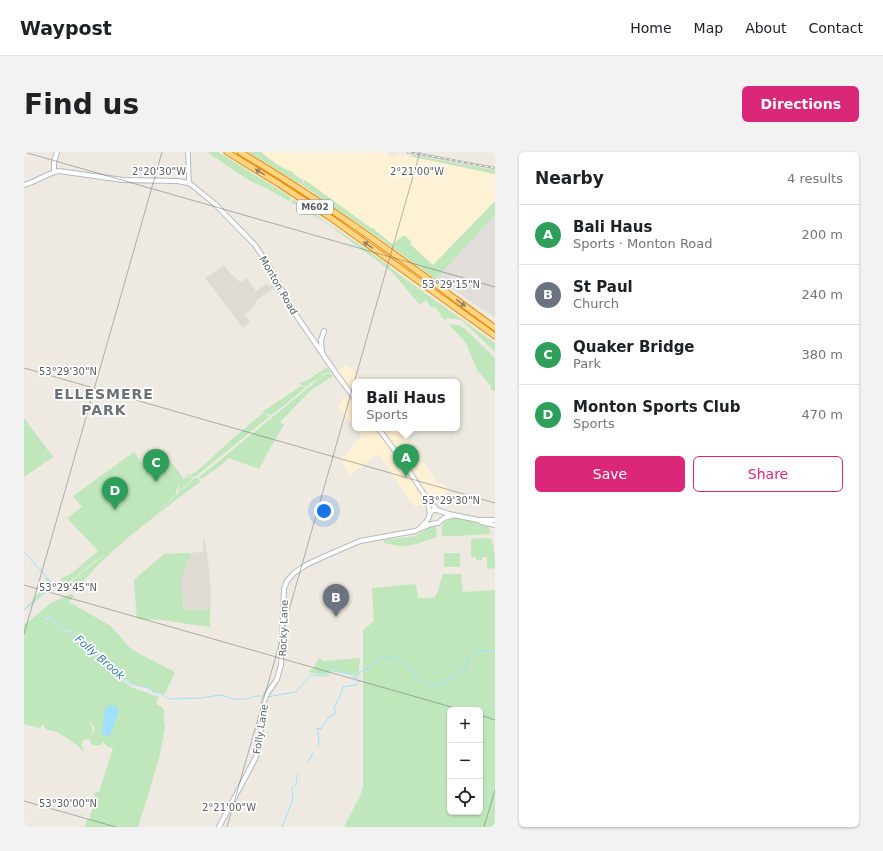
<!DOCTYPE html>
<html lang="en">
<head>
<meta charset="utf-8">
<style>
	body { margin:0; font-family:"DejaVu Sans",sans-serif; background:#f2f2f2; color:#202124 }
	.controls { position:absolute; right:12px; bottom:12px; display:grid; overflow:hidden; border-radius:6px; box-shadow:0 1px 3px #0004 }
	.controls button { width:36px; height:36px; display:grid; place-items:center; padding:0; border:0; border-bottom:1px solid #e0e0e0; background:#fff; color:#202124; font:20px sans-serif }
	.you { position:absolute; left:300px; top:359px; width:14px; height:14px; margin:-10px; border:3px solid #fff; border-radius:50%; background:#1a73e8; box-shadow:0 0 0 6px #1a73e833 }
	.badge { display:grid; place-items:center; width:26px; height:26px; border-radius:50%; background:#db2777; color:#fff; font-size:13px; font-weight:700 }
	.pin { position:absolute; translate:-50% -33px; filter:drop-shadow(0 1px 2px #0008) }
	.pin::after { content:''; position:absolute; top:21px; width:14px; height:12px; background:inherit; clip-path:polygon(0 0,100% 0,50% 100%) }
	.popup { position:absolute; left:328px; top:227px; width:108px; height:52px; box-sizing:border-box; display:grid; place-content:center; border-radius:6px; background:#fff; filter:drop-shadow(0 1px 3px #0005); font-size:13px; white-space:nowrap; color:#757577 }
	.popup b { font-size:15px; color:#202124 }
	.popup::after { content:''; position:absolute; left:50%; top:100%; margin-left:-8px; border:8px solid transparent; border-top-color:#fff }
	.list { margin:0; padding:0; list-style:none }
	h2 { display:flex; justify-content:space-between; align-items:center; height:52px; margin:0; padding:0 16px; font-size:17px }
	h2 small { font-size:13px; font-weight:400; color:#757577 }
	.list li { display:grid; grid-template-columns:26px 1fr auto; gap:12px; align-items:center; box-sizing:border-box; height:60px; padding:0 16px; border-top:1px solid #e0e0e0 }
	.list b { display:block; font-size:15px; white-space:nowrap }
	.list p { margin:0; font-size:13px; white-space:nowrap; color:#757577 }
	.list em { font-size:13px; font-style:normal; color:#757577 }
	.actions { display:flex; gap:8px; padding:12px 16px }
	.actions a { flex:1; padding:9px 0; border:1px solid #db2777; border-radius:6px; text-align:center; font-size:14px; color:#db2777 }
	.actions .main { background:#db2777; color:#fff }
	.icon { flex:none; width:22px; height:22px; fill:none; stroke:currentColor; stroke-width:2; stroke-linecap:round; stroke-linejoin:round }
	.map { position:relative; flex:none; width:471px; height:675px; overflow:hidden; border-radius:6px }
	header { display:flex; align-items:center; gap:24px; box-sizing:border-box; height:56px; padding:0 20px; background:#fff; border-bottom:1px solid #e0e0e0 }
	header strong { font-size:19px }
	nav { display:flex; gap:22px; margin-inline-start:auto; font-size:14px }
	.intro { display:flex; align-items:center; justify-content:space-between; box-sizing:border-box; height:96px; padding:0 24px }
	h1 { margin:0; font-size:28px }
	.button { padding:10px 18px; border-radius:6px; background:#db2777; color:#fff; font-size:14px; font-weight:700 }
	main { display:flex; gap:24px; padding:0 24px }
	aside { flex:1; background:#fff; border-radius:6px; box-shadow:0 1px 3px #0004 }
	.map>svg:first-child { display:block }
	.commercial { fill:#fff1d4 }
	.industrial { fill:#e1ddd9 }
	.education { fill:#e0dbd2 }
	.green { fill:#c0e7bc; fill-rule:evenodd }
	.water { fill:#9fdfff }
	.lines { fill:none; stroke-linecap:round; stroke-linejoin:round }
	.stream { stroke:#9fdfff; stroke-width:1 }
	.tertiary-casing { stroke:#b4b8bd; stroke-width:5.5 }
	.secondary-casing { stroke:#b5b9bf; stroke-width:6 }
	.motorway-casing { stroke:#ee8d00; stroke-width:7 }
	.tertiary { stroke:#fff; stroke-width:3.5 }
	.secondary { stroke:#fff; stroke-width:4 }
	.motorway { stroke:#ffd586; stroke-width:5 }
	.rail-casing { stroke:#b3b4b4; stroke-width:2.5 }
	.rail { stroke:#fff; stroke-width:1; stroke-dasharray:3; stroke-linecap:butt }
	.oneway { fill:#8c826e }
	.ticks { fill:none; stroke:#5a5f63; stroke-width:1; stroke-opacity:0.45 }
	.labels { text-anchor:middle; stroke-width:3.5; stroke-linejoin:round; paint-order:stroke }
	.shield { fill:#fff; stroke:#8c8f92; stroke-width:1 }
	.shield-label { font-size:9px; font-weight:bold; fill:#5a5f63 }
	.street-label { font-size:10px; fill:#5a5f63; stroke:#fff }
	.water-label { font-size:11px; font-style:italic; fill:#367bad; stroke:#fff }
	.district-label { font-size:14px; font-weight:bold; letter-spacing:1px; fill:#6b7175; stroke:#fff }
	.ticks-label { font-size:10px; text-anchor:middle; fill:#5a5f63; stroke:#fff; stroke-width:3.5; stroke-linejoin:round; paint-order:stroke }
</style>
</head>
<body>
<header>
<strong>Waypost</strong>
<nav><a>Home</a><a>Map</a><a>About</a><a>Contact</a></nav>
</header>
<div class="intro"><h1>Find us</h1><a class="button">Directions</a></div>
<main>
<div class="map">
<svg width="471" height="675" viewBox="0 0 471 675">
	<rect width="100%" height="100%" fill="#eeeae1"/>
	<!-- commercial -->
	<path class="commercial" d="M237 0H363L366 6 374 2 471 22V49L409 113 391 97 386 92 387 91 379 84 370 93 359 85 349 76H347L271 21 264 19 242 4Z
		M322 213 325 216 326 215 339 230H331V275L313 254 328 238 314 219Z
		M332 276H376L414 332 418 330 424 339 411 350H402L391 355 354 302 325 323 317 307 338 284Z"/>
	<!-- industrial -->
	<path class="industrial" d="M471 64V166L413 126 467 67Z"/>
	<!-- education -->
	<path class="education" d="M200 113 206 121 216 130 223 126 232 139 242 132 246 134 253 130 255 133 233 148 228 157 221 162 226 170 219 176 181 126Z
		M179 387H181L185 417 187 444 186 475 138 468 113 467 110 428 140 402 179 400Z"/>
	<!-- green -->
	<path class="green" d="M183 0H194L267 45 265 49 240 35 226 29Z
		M224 0H237C246 8 258 17 269 20V22L279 29 277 33Z
		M388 3 471 18V22L385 4Z
		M281 28 347 76H349L359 85 369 93 373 88H374L380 83 388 90 386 92 409 113 471 49V64L467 67 413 126 415 128 414 129 357 87 278 33Z
		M269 47 356 107 373 121 471 191V200L444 174 437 168 424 166 421 168 416 163 417 162 411 155H407L402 148 396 153 368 120 301 70 267 50Z
		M427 172 434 173 440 176 471 206V239L467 238V234L453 218 442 191 425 173Z
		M303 215 307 221H300L296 226 288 230 282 235 275 232 284 228Z
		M301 222H308L309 224 286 239 256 270 260 273 246 296 235 317 205 306 192 317 179 326H174Z
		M277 234 281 236 248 263 240 262 238 260Z
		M238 262 246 264 171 325 162 323 163 322 167 323 169 321 172 320 215 281Z
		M0 266 29 305 0 325Z
		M110 300 126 322 145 308 159 325V328L162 324 170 326 153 341 156 332 152 338V342L130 363 171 326 175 327 176 330C141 356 106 382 75 412 66 421 58 431 50 440L44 434 53 425 79 404V403L49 427 43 433 36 427 48 421 74 399 43 366 58 355 49 344Z
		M428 366 438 367 464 374 465 376 467 382 433 384H418C417 373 416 371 428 366Z
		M407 373H411L412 375 413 385C402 388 391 394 379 394 373 394 366 392 360 391V388L391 384 398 380Z
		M457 386 468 387 471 406V416L463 417V405H458V408H452V405H447V387Z
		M167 401V404L157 425 159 457H165V458L186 457V475L138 468 113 467 110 428 140 402Z
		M420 401H436V415H420Z
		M419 422H437L439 440 471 438V675H320L337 642 339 635V478L350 469 348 436 392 432 394 446H407L408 445H411L413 441ZM426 558H456V660H426Z
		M23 425 28 430V434L1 457 14 442Z
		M47 442 50 444 45 450 87 474 105 495 112 500 151 520 141 542 130 539 124 536 107 531 93 521 78 504 75 497 73 499C61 489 51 479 36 476L32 469 30 468 29 465 26 464 19 469H22L26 467V466H28L29 469 31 470 35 477C51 480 60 490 72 500V502L73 503 74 501C79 509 85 517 92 524 97 528 103 531 107 535L135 545 132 552 139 556 140 558V570L141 575 136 603 122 650 114 675H61L63 667 65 668C68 659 69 652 71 643H70L71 640H75L89 596 82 594 81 591 79 590 77 593H69L67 592 66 591 67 588 64 587C70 580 74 578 66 570H65L68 575 69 580 63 588 60 587 57 594 60 596 59 599 53 593 45 588V587L31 579V580C27 578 20 579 20 573H18L17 575 15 576 0 572V473L27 451Z
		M295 506 300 509 336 506 335 519 332 525 327 522 309 518C300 526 295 522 284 520L289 517Z"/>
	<!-- water -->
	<path class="water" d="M86 553 92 554 95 558 87 582 84 585 78 582V579L81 556 83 554Z"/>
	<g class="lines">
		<!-- stream -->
		<path class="stream" d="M0 400 29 432V435L0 458
			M18 466 21 469 25 467 26 464 29 465V468L31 469 35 476 44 478 53 484 74 500 93 522 107 532 124 536 130 540 138 542 145 547 177 546 183 545 196 543 210 547H221L232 544H237
			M244 545 259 542 272 540 287 523 299 524 304 523 309 519 326 522 330 526 334 525 335 521 345 515 358 505 378 508 383 513 387 516 389 523 394 528 404 533H416L421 531 423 528 440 519 442 518C442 516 442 514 442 511 444 505 452 500 457 498L466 500 471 499
			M294 594 295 588 293 576 297 577 305 565 311 562 312 559 310 558C311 550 318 544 319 535L332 533 335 529 334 526
			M284 610 289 601
			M258 675 269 647 268 636 273 632 272 626 274 622"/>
		<!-- tertiary casing -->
		<g class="tertiary-casing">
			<path id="tertiary" d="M164 0 165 31"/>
		</g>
		<!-- secondary casing -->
		<g class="secondary-casing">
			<path id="secondary" d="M30 20V10L33 0
				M0 33C12 30 23 21 35 19L99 28 153 29 165 31 169 34 191 52 231 93 243 111 270 160 311 220 331 247
				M298 200 297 188 300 179
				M354 276 380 311 403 347 406 361 405 365 402 370 396 376
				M404 347 413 358
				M406 361 409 358H413L425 362 454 368H471
				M457 370 471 373
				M195 675 232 605 235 593 240 549 243 542 253 527 257 513 260 437 263 429 270 421 282 413 299 405 336 389 391 379 407 372 414 371 420 366 430 363"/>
		</g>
		<!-- motorway casing -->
		<g class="motorway-casing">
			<path id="motorway" d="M203 0 255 32 304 64 471 184
				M216 0C305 52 388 115 471 176"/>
		</g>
		<!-- tertiary -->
		<use href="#tertiary" class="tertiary"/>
		<!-- secondary -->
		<use href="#secondary" class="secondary"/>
		<!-- motorway -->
		<use href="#motorway" class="motorway"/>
		<!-- rail casing -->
		<g class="rail-casing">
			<path id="rail" d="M384 0 471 16"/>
		</g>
		<!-- rail -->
		<use href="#rail" class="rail"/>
	</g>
	<!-- one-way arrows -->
	<defs><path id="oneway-solid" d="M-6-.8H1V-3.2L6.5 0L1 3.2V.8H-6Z"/></defs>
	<g class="oneway">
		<use href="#oneway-solid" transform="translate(236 20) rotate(-148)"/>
		<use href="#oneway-solid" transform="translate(344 93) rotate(-145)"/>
		<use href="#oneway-solid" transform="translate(437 151) rotate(36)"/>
	</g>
	<!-- ticks -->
	<path class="ticks" d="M0 0 471 135M0 216 471 351M0 433 438 558M0 482 138 0M456 563 471 568M0 649 92 675M203 675 396 0M460 675 471 638"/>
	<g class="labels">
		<!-- shield labels -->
		<rect class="shield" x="273" y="48" width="36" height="14" rx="3"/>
		<g class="shield-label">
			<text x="291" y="58">M602</text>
		</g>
		<!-- street labels -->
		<g class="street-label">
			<text transform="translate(255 133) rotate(60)" y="4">Monton Road</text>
			<text transform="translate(259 476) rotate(-88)" y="4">Rocky Lane</text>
			<text transform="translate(236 577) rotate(-81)" y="4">Folly Lane</text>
		</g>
		<!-- water labels -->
		<g class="water-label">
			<text transform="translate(76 505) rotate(41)" y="4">Folly Brook</text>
		</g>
		<!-- district labels -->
		<g class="district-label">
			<text x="80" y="247">ELLESMERE<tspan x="80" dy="16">PARK</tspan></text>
		</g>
	</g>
	<g class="ticks-label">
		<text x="135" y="23">2°20'30"W</text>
		<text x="393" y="23">2°21'00"W</text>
		<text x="427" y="136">53°29'15"N</text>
		<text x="44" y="223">53°29'30"N</text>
		<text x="427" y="352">53°29'30"N</text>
		<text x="44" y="439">53°29'45"N</text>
		<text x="44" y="655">53°30'00"N</text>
		<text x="205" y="659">2°21'00"W</text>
	</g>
</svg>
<div class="controls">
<button>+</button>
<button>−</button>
<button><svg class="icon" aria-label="locate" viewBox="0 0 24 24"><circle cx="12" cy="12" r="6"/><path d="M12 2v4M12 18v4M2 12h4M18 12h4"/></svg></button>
</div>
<div class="you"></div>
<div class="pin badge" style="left:382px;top:325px;background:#2e9e5b">A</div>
<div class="popup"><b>Bali Haus</b>Sports</div>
<div class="pin badge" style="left:312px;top:465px;background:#6b7280">B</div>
<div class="pin badge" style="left:132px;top:330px;background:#2e9e5b">C</div>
<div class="pin badge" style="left:91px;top:358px;background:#2e9e5b">D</div>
</div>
<aside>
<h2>Nearby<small>4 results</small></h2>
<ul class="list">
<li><span class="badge" style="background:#2e9e5b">A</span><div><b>Bali Haus</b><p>Sports · Monton Road</p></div><em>200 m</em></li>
<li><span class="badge" style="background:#6b7280">B</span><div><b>St Paul</b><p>Church</p></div><em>240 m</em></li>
<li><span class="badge" style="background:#2e9e5b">C</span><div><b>Quaker Bridge</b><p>Park</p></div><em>380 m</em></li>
<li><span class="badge" style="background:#2e9e5b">D</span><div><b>Monton Sports Club</b><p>Sports</p></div><em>470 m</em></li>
</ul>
<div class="actions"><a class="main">Save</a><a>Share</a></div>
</aside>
</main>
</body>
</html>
